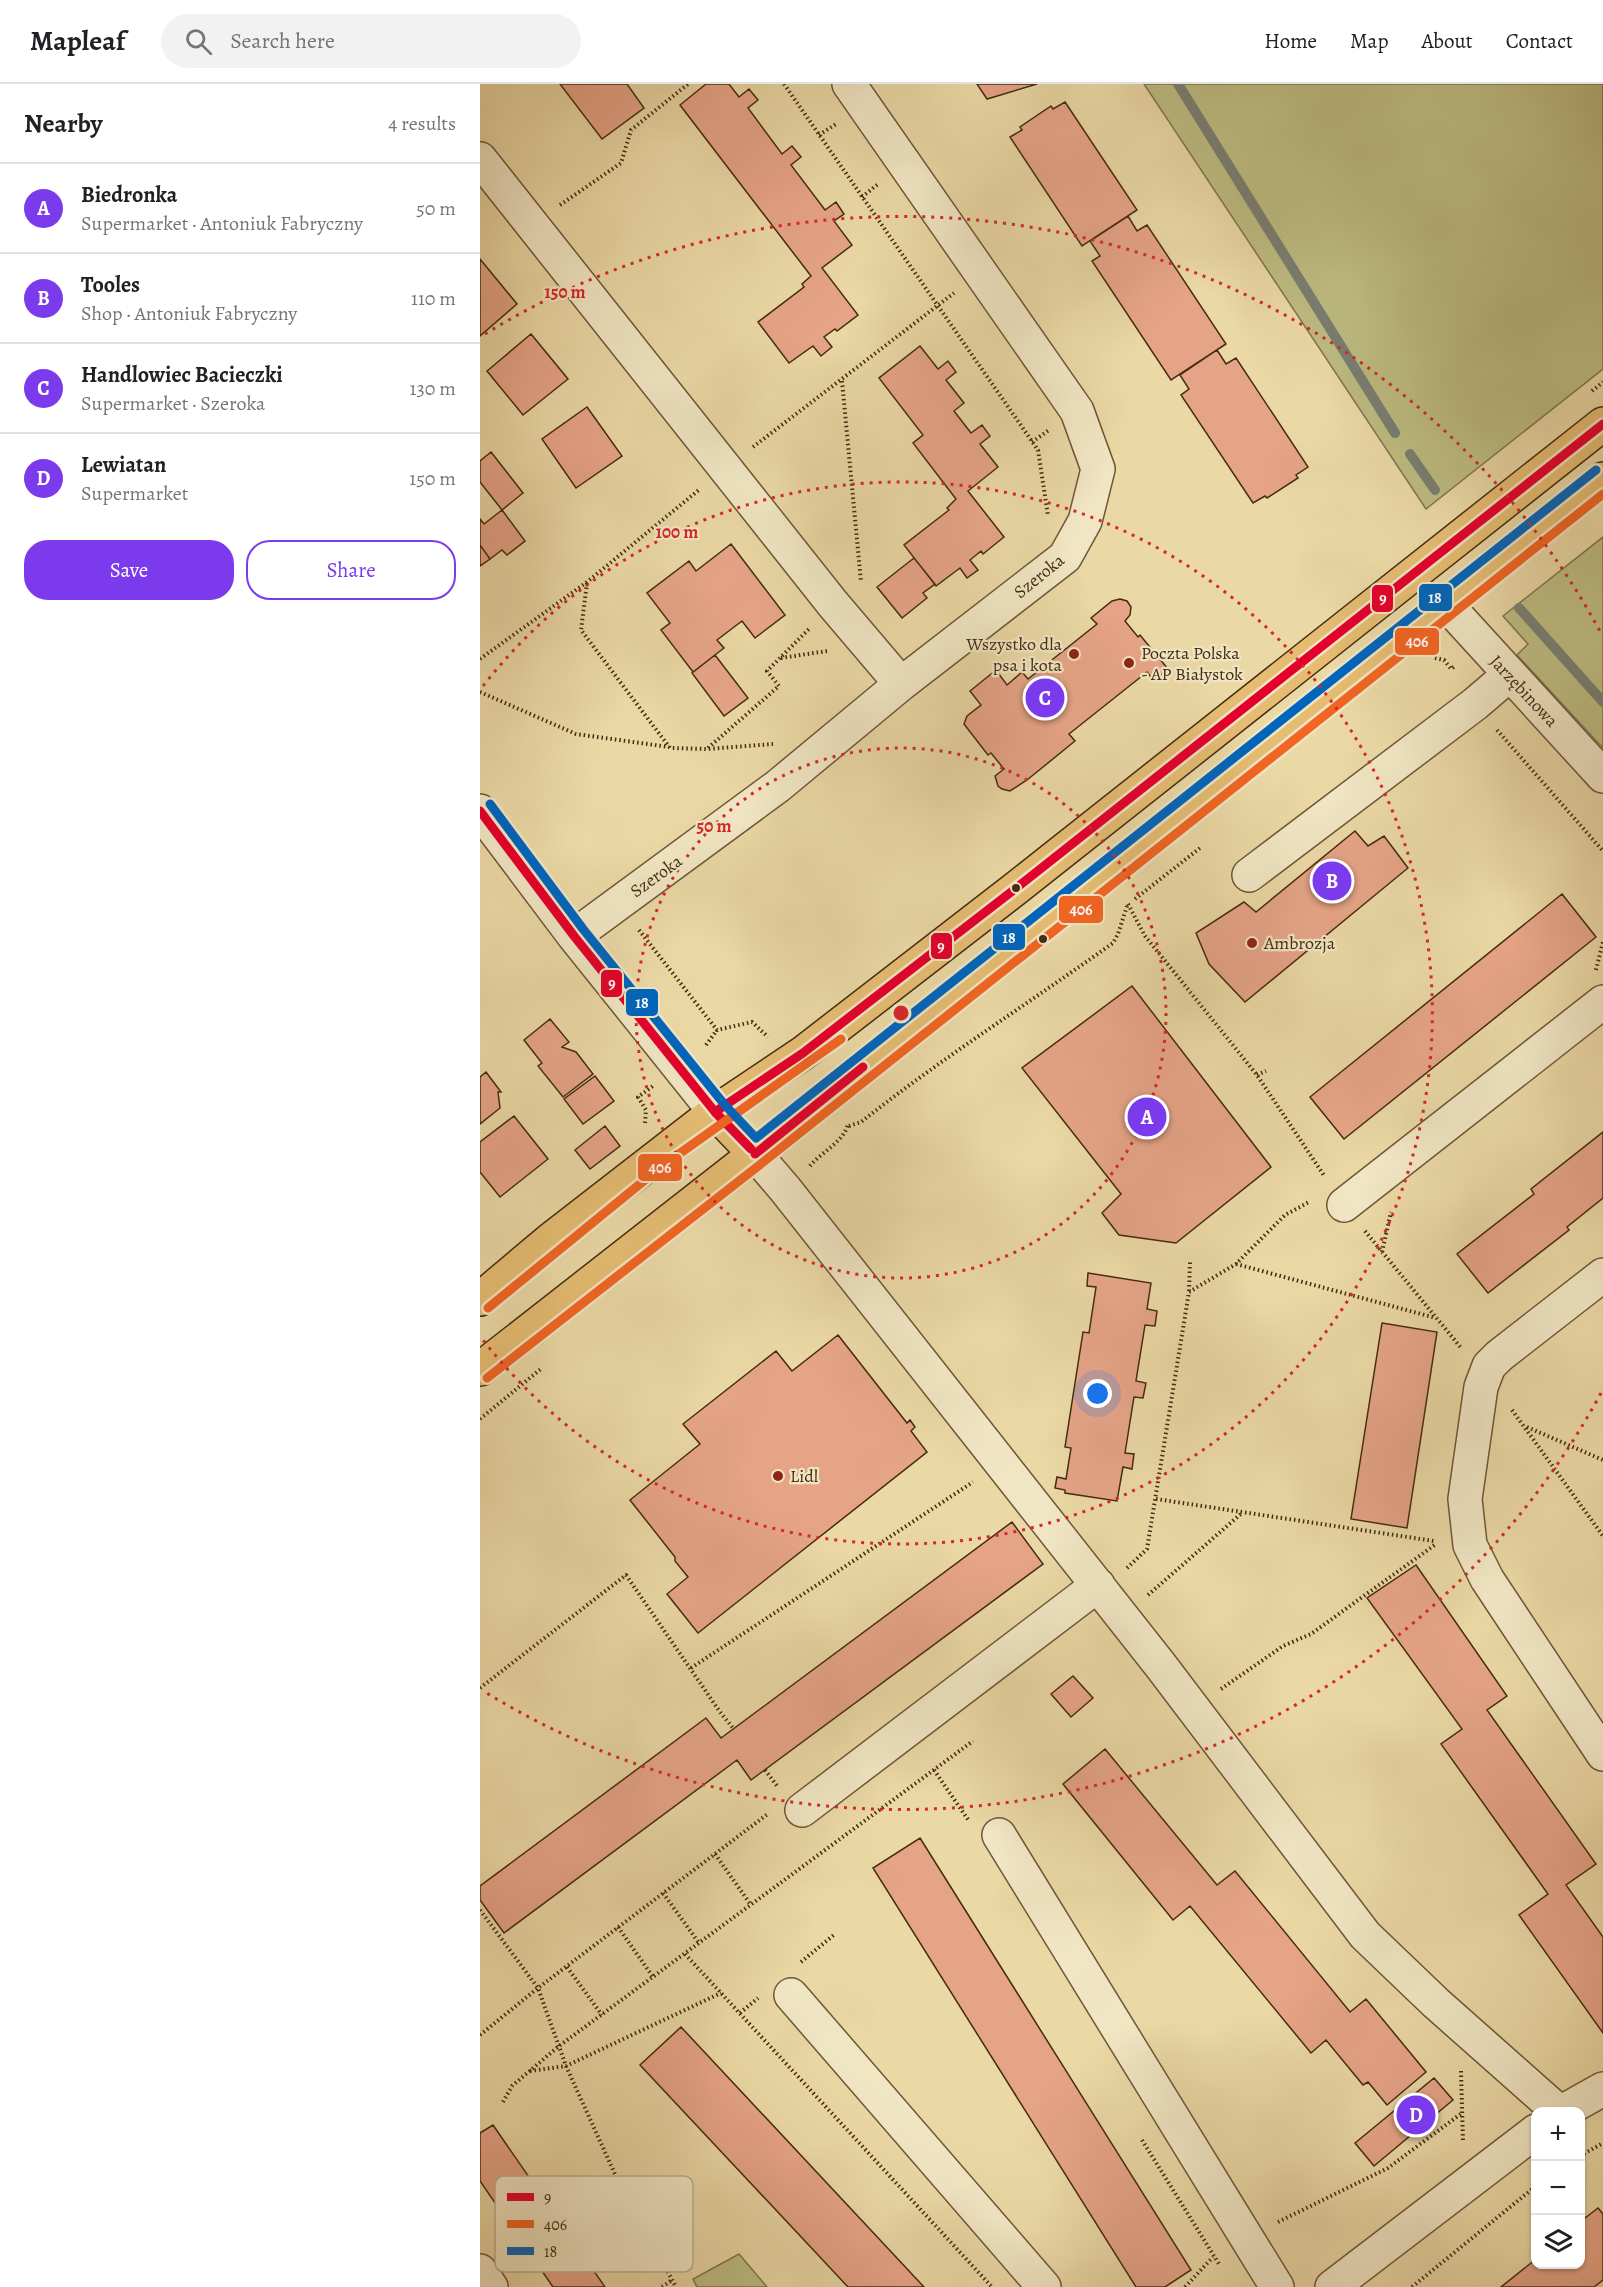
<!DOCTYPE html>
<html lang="en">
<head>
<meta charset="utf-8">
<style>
	body { margin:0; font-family:Alegreya,serif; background:#f2f2f2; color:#202124 }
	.controls { position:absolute; right:18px; bottom:18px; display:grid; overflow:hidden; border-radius:12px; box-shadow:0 2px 4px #0004 }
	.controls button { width:54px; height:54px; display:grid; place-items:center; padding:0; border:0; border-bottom:2px solid #e0e0e0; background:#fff; color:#202124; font:30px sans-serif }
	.you { position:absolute; left:618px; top:1310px; width:21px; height:21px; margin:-15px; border:4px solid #fff; border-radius:50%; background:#1a73e8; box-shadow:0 0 0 9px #1a73e833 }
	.badge { display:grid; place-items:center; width:39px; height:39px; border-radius:50%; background:#7c3aed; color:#fff; font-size:20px; font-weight:700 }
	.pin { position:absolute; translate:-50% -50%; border:3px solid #fff; box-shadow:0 2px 6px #0006 }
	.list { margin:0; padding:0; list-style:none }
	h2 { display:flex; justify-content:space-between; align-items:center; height:78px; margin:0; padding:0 24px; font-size:26px }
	h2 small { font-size:20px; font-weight:400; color:#757577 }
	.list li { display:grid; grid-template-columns:39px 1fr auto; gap:18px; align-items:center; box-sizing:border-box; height:90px; padding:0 24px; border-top:2px solid #e0e0e0 }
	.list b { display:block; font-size:22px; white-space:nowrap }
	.list p { margin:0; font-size:20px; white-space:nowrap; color:#757577 }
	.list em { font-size:20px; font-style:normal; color:#757577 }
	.actions { display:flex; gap:12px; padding:18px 24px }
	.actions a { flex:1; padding:14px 0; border:2px solid #7c3aed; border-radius:24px; text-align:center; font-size:21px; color:#7c3aed }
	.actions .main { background:#7c3aed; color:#fff }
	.icon { flex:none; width:33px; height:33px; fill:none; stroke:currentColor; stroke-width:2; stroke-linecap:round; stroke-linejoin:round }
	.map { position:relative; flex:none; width:1123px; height:2203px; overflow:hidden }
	header { display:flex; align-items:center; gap:36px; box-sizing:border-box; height:84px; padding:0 30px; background:#fff; border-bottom:2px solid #e0e0e0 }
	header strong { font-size:28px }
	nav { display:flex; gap:33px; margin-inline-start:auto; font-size:21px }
	.search { width:420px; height:54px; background:#f2f2f2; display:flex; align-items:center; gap:15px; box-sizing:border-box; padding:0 21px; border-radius:33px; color:#757577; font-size:22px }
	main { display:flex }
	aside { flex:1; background:#fff }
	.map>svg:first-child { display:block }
	.green { fill:#bdbc82; stroke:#80744a; stroke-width:1.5 }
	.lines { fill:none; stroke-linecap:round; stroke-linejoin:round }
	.stream { stroke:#797f72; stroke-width:10 }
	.building { fill:#e6a487; stroke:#442b12; stroke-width:1.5 }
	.minor-casing { stroke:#6e5637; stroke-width:36 }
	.major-casing { stroke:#442b12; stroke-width:36 }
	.path { stroke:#442b12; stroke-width:4; stroke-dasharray:1.5 3; stroke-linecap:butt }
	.minor { stroke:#f1e6c4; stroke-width:33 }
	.major { stroke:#e5bc72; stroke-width:33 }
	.bus-1-casing { stroke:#f1e6c4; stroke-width:14 }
	.bus-2-casing { stroke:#f1e6c4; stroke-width:14 }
	.bus-3-casing { stroke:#f1e6c4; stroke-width:14 }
	.bus-1 { stroke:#e4002b; stroke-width:9 }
	.bus-2 { stroke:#f26522; stroke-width:9 }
	.bus-3 { stroke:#0065bd; stroke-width:9 }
	.ring { fill:none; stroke:#d62828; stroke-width:3; stroke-dasharray:3 6 }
	.poi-dot { fill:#8f2418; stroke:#f1e6c4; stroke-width:2 }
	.bus-dot { fill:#442b12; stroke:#f1e6c4; stroke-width:2 }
	.labels { text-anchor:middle; stroke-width:4.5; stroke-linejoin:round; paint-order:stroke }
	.street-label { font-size:18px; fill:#442b12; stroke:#f1e6c4 }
	.poi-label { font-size:18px; fill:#442b12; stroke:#f1e6c4; text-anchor:start }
	.key { fill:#f1e6c4; stroke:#bdae8f; stroke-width:1.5 }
	.key-label { font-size:16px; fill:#442b12 }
	.centre { fill:#d62828; stroke:#f1e6c4; stroke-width:3 }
	.ring-label { font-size:18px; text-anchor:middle; font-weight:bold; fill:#d62828; stroke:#f1e6c4; stroke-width:4.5; stroke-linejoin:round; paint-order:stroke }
	.line-badge { stroke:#f1e6c4; stroke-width:2 }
	.badge-label { font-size:16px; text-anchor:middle; font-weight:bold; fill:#fff }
</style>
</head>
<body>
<header>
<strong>Mapleaf</strong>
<div class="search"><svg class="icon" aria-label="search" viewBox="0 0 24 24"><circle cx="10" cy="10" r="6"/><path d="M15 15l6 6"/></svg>Search here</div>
<nav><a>Home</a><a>Map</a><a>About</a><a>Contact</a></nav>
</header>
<main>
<aside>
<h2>Nearby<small>4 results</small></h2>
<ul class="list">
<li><span class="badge">A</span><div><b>Biedronka</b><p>Supermarket · Antoniuk Fabryczny</p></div><em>50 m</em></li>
<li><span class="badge">B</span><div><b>Tooles</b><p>Shop · Antoniuk Fabryczny</p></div><em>110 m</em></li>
<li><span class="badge">C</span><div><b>Handlowiec Bacieczki</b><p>Supermarket · Szeroka</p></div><em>130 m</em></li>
<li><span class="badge">D</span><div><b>Lewiatan</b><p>Supermarket</p></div><em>150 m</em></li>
</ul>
<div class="actions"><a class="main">Save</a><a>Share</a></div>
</aside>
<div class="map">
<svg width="1123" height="2203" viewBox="0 0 1123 2203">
	<rect width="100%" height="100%" fill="#ead8a5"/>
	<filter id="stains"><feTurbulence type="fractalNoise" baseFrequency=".00333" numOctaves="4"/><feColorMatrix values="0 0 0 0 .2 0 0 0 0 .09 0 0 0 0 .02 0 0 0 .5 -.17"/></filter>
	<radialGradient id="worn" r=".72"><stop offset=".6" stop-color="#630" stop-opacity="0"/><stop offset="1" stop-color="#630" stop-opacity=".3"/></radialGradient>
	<!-- green -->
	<path class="green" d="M664 0H1123V285L946 425Z
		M1123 453V664L1037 571 1048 560 1023 532Z
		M259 2170 287 2203H217L213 2195Z"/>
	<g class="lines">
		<!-- stream -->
		<path class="stream" d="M698 0 915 349
			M930 370 955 406
			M1039 524 1123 618"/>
	</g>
	<!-- building -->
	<path class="building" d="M80 0H147L164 24 122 55Z
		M226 0H249L259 13 269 5 278 16 268 24 302 70 312 62 321 73 311 81 345 126 356 118 364 130 354 137 372 161 342 184 378 231 357 247 355 245 344 253 352 263 341 272 333 262 309 279 278 238 324 203 322 200 331 192 200 21Z
		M497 0H557L507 15Z
		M585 18 657 126 602 162 530 53 542 46 540 43 571 22 573 25Z
		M648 132 657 147 667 141 746 260 691 296 612 177 620 172 610 157Z
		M0 175 37 220 0 252Z
		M51 250 88 295 43 331 7 287Z
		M440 262 458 285 468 277 476 288 466 296 484 319 474 327 491 349 502 341 510 352 500 360 518 383 488 407 524 453 503 470 501 467 490 476 498 486 487 494 480 484 456 502 424 461 469 426 467 424 476 415 433 359 443 351 399 294Z
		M737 266 746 280 756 274 828 383 816 391 818 394 787 414 785 412 773 419 701 311 709 305 700 291Z
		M107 323 142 372 96 404 62 355Z
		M11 368 43 409 22 426 0 398V377Z
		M22 426 45 457 27 471 22 466 10 475 0 461V435L4 440Z
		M251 460 305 531 275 554 262 537 237 556 244 564 213 588 181 546 190 539 167 509 209 477 216 487Z
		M0 461 10 475 0 482Z
		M434 474 455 500 443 509 447 514 422 534 397 503Z
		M640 515 647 517 651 523 650 531 645 537 658 553 660 551 688 585 674 597 667 588 589 650 595 657 547 696 530 707 522 705 518 702 515 692 524 685 511 669 508 671 484 640 487 632 501 621 490 607 516 586 527 601 542 588 548 595 617 540 611 534 632 517Z
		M235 571 268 614 244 632 212 589Z
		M875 747 888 762 904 752 928 784 765 918 729 880 716 849 764 818 776 828Z
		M1082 810 1116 853 864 1055 830 1013Z
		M652 902 791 1083 696 1159 639 1151 622 1129 641 1110 542 984Z
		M70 935 89 958 82 963 96 968 113 990 83 1013 58 982 62 979 44 956Z
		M6 988 21 1008H18L20 1024 0 1040V993Z
		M115 992 134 1017 103 1040 84 1015Z
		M34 1032 68 1075 20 1113 0 1088V1058Z
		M125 1042 140 1062 110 1085 95 1066Z
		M1123 1048V1114L1087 1143 1089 1146 1008 1209 977 1170 1054 1110 1051 1105Z
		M608 1189 671 1199 667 1225 677 1227 675 1242 665 1241 656 1297 666 1299 663 1314 654 1313 645 1369 654 1370 652 1385 643 1383 637 1417 585 1409V1406L575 1404 577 1393 586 1395 591 1364 585 1363 603 1248 609 1249 616 1203 607 1202Z
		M902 1239 957 1248 927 1444 871 1435Z
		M358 1251 427 1339 430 1336 435 1343 431 1347 447 1368 218 1549 187 1510 208 1493 195 1477V1473L150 1416 220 1360 203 1340 296 1267 312 1287Z
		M532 1438 563 1480 271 1696 257 1676 24 1849 0 1816V1802L226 1634 241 1654Z
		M936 1481 1027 1612 1007 1626 1116 1780 1086 1801 1123 1853V1949L1039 1831 1068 1810 961 1660 982 1645 887 1514Z
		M593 1592 613 1614 591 1633 571 1610Z
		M625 1665 737 1801 755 1787 870 1928 886 1915 946 1988 907 2021 888 1998 883 2001 846 1956 831 1969 710 1822 693 1836 583 1700Z
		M440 1754 711 2186 685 2203H656L393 1784Z
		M201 1943 444 2203H368L160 1981Z
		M954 1994 973 2016 894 2082 875 2059Z
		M13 2041 125 2203H73L0 2097V2049Z
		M1118 2124 1123 2130V2196L1114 2203H1021L1056 2175V2180H1100V2138Z"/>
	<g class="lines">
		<!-- minor casing -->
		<g class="minor-casing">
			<path id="minor" d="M0 75 353 520 421 600
				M966 520 1123 692
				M0 727 94 852 235 1028
				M769 791 995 620 1029 591
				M94 852 298 702 421 600 585 473 605 437 618 385 597 327 369 0
				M275 1070 305 1105 681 1582 885 1851 956 1919 1079 2028
				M864 1121 1123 918
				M1123 1191 1019 1272 1009 1282 1001 1303 985 1415 990 1461 1007 1495 1123 1670
				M322 1726 618 1501
				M519 1751 797 2203
				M311 1911 564 2203
				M1082 2028 1123 2005
				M0 2187 11 2203
				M852 2203 1056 2047"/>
		</g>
		<!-- major casing -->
		<g class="major-casing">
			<path id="major" d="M235 1028 275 1070
				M0 1215 70 1156 235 1028 323 969 535 805 1123 340
				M0 1285 275 1070 1123 395"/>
		</g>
		<!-- path -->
		<path class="path" d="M304 0 558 366 568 432
			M339 51 356 40
			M382 113 398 100
			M80 121 141 79 151 46 208 0
			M362 297 381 498
			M1112 307 1123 298
			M552 358 569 346
			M273 363 474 209
			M107 499 101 546 190 664 227 665 293 660
			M301 574 347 567
			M955 574 964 576 971 585 975 582
			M0 575 107 498 220 405
			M0 608 96 650 189 663
			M1017 646 1123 767
			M228 664 299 602 287 587 330 544
			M655 815 720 764
			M648 820 665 852 777 991 845 1093
			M159 846 237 946 272 938 288 953
			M1116 886 1123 858
			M226 961 237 946
			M777 991 786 987
			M165 1039 166 1026 158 1013 173 1002
			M369 1042 381 1038C462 974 549 919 633 859L638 850 648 819
			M330 1082C341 1068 364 1058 368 1040
			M885 1147 982 1265
			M902 1168 911 1128
			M756 1180 956 1234
			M709 1207 710 1178
			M1032 1326 1123 1452
			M0 1335 62 1284
			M1047 1343 1123 1376
			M676 1415 954 1457
			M647 1484 667 1465 709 1208 756 1180 805 1131 829 1118
			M668 1511 762 1429
			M211 1584 493 1398
			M0 1604 146 1491 240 1628 253 1644
			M741 1605 803 1562 831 1550 956 1460
			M285 1686 298 1703
			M454 1686 489 1737
			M235 1770 271 1821
			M183 1809 219 1859
			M0 1826 58 1904 86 1982 139 2099 196 2203
			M138 1843 173 1893
			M205 1870 512 2203
			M321 1878 355 1850
			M87 1883 122 1931
			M260 1929 278 1914
			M0 1951 58 1904 289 1729
			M50 1987 86 1982 241 1909
			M981 1987 983 2058
			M23 2018 32 2002 79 1962 493 1657
			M662 2056 739 2180
			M1100 2072 1123 2059
			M798 2138 908 2084 982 2029
			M182 2203 192 2196
			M705 2203 733 2173
			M932 2203 1056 2102"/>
		<!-- minor -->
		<use href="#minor" class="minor"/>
		<!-- major -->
		<use href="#major" class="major"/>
		<!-- bus-1 casing -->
		<g class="bus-1-casing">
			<path id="bus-1" d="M0 727 94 852 235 1028 271 1065
				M235 1028 323 969 535 805 1123 340
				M275 1070 383 983"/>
		</g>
		<!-- bus-2 casing -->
		<g class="bus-2-casing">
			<path id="bus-2" d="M8 1224 182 1082 361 955
				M7 1294 282 1079 1123 410"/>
		</g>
		<!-- bus-3 casing -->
		<g class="bus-3-casing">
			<path id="bus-3" d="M10 720 103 845 244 1020 276 1054 1116 386"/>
		</g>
		<!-- bus-1 -->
		<use href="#bus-1" class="bus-1"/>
		<!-- bus-2 -->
		<use href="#bus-2" class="bus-2"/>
		<!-- bus-3 -->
		<use href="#bus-3" class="bus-3"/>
	</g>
	<!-- distance rings -->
	<g class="ring">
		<circle cx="421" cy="929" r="265"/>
		<path d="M3 602A531 531 0 1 1 3 1256"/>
		<path d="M1121 1309A796 796 0 0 1 5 1608M5 250A796 796 0 0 1 1121 549"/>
	</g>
	<!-- markers -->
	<g class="poi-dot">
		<circle cx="594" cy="570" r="6"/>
		<circle cx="649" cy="579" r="6"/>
		<circle cx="772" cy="859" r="6"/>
		<circle cx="298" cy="1392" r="6"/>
	</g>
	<g class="bus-dot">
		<circle cx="536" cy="804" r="5"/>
		<circle cx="563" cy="855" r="5"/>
	</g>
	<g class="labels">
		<!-- street labels -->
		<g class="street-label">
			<text transform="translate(559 492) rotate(-39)" y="6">Szeroka</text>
			<text transform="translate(1044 607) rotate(47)" y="6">Jarzębinowa</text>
			<text transform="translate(176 792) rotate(-36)" y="6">Szeroka</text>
		</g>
		<!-- poi labels -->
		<g class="poi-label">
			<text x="582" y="566" text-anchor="end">Wszystko dla<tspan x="582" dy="21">psa i kota</tspan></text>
			<text x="661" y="575">Poczta Polska<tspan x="661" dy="21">- AP Białystok</tspan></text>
			<text x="784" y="865">Ambrozja</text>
			<text x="310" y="1398">Lidl</text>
		</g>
	</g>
	<!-- legend -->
	<rect x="15" y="2092" width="198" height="96" rx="9" class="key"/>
	<rect x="27" y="2109" width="27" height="8" fill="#e4002b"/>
	<rect x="27" y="2136" width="27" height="8" fill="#f26522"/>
	<rect x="27" y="2163" width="27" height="8" fill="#0065bd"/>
	<g class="key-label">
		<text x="64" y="2119">9</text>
		<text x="64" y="2146">406</text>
		<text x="64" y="2173">18</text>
	</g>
	<circle cx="421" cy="929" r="9" class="centre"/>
	<g class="ring-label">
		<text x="85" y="214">150 m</text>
		<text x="197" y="454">100 m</text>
		<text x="234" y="748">50 m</text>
	</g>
	<g class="line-badge">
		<rect x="938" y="499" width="35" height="29" rx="6" fill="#0065bd"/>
		<rect x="891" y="500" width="23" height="29" rx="6" fill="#e4002b"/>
		<rect x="914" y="543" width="46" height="29" rx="6" fill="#f26522"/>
		<rect x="578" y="811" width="46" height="29" rx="6" fill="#f26522"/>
		<rect x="512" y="839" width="34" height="28" rx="6" fill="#0065bd"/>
		<rect x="450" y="848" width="23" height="28" rx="6" fill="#e4002b"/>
		<rect x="120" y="885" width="23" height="29" rx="6" fill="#e4002b"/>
		<rect x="145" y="904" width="34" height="29" rx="6" fill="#0065bd"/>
		<rect x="157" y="1069" width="46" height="29" rx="6" fill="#f26522"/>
	</g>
	<g class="badge-label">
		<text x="955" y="519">18</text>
		<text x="903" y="520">9</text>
		<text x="937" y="563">406</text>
		<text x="601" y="831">406</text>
		<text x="529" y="859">18</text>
		<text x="461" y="868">9</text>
		<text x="132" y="905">9</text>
		<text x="162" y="924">18</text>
		<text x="180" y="1089">406</text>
	</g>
	<rect width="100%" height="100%" filter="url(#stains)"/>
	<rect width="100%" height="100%" fill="url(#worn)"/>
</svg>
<div class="controls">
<button>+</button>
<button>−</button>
<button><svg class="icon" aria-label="layers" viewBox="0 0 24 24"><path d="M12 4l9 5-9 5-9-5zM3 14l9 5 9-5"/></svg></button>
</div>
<div class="you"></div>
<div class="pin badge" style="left:667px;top:1033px">A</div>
<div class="pin badge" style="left:852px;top:797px">B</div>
<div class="pin badge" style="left:565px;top:614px">C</div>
<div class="pin badge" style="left:936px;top:2031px">D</div>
</div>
</main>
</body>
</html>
